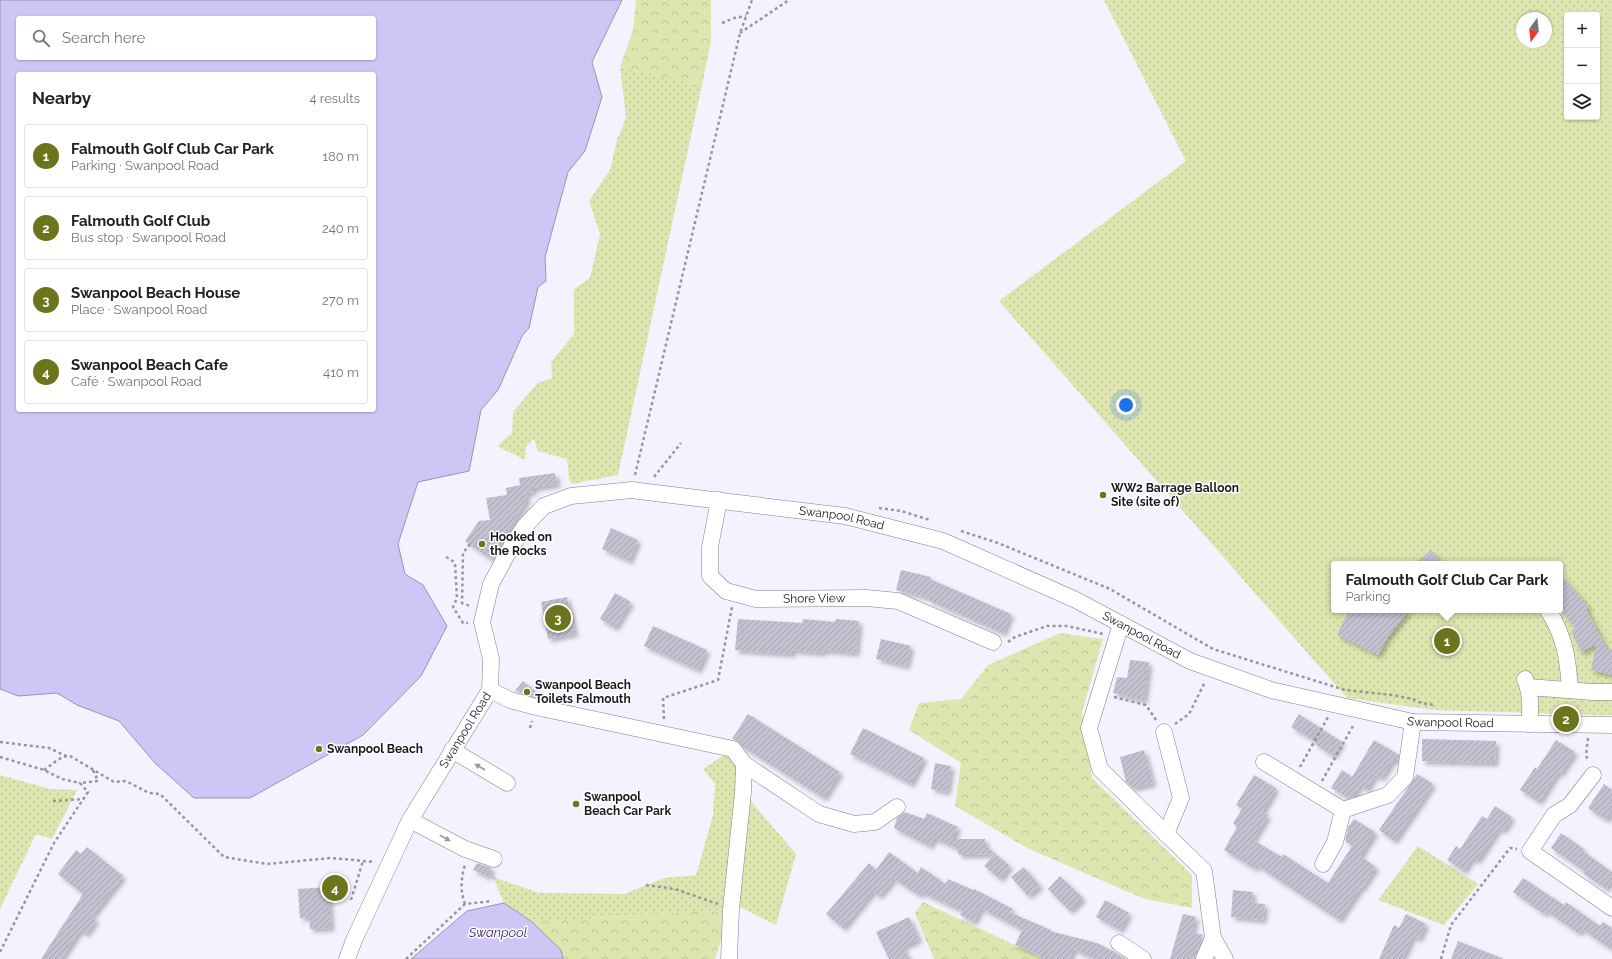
<!DOCTYPE html>
<html lang="en">
<head>
<meta charset="utf-8">
<style>
	body { margin:0; font-family:Raleway,sans-serif; background:#f6f6f6; color:#202124 }
	.controls { position:absolute; right:12px; top:12px; display:grid; overflow:hidden; border-radius:4px; box-shadow:0 1px 3px #0004 }
	.controls button { width:36px; height:36px; display:grid; place-items:center; padding:0; border:0; border-bottom:1px solid #e0e0e0; background:#fff; color:#202124; font:20px sans-serif }
	.compass { position:absolute; left:1516px; top:12px; width:36px; height:36px; border-radius:50%; background:#fff; box-shadow:0 1px 3px #0004; rotate:195deg }
	.you { position:absolute; left:1126px; top:405px; width:14px; height:14px; margin:-10px; border:3px solid #fff; border-radius:50%; background:#1a73e8; box-shadow:0 0 0 6px #1a73e833 }
	.badge { display:grid; place-items:center; width:26px; height:26px; border-radius:50%; background:#6c741c; color:#fff; font-size:13px; font-weight:700 }
	.pin { position:absolute; translate:-50% -50%; border:2px solid #fff; box-shadow:0 1px 4px #0006 }
	.popup { position:absolute; left:1331px; top:561px; width:232px; height:52px; box-sizing:border-box; display:grid; place-content:center; border-radius:4px; background:#fff; filter:drop-shadow(0 1px 3px #0005); font-size:13px; white-space:nowrap; color:#757577 }
	.popup b { font-size:15px; color:#202124 }
	.popup::after { content:''; position:absolute; left:50%; top:100%; margin-left:-8px; border:8px solid transparent; border-top-color:#fff }
	.list { margin:0; padding:0; list-style:none }
	h2 { display:flex; justify-content:space-between; align-items:center; height:52px; margin:0; padding:0 16px; font-size:17px }
	h2 small { font-size:13px; font-weight:400; color:#757577 }
	.list li { display:grid; grid-template-columns:26px 1fr auto; gap:12px; align-items:center; box-sizing:border-box; height:64px; margin:0 8px 8px; padding:0 8px; border:1px solid #e0e0e0; border-radius:4px }
	.list b { display:block; font-size:15px; white-space:nowrap }
	.list p { margin:0; font-size:13px; white-space:nowrap; color:#757577 }
	.list em { font-size:13px; font-style:normal; color:#757577 }
	.icon { flex:none; width:22px; height:22px; fill:none; stroke:currentColor; stroke-width:2; stroke-linecap:round; stroke-linejoin:round }
	.map { position:relative; flex:none; width:1612px; height:959px; overflow:hidden }
	.search { position:absolute; background:#fff; box-shadow:0 1px 3px #0004; left:16px; top:16px; width:360px; height:44px; display:flex; align-items:center; gap:10px; box-sizing:border-box; padding:0 14px; border-radius:4px; color:#757577; font-size:15px }
	.panel { position:absolute; background:#fff; box-shadow:0 1px 3px #0004; left:16px; top:72px; width:360px; height:340px; border-radius:4px }
	.map>svg:first-child { display:block }
	.grass { fill:url(#grass-dots); fill-rule:evenodd }
	.forest { fill:url(#forest-crowns) }
	.water { fill:#d0c6f6; stroke:#9992b5; fill-rule:evenodd }
	.building { fill:url(#building-hatch); filter:url(#shadow) }
	.lines { fill:none; stroke-linecap:round; stroke-linejoin:round }
	.minor-casing { stroke:#817f8c; stroke-width:17 }
	.path { stroke:#97969f; stroke-width:2.5; stroke-dasharray:3 3; stroke-linecap:butt }
	.minor { stroke:#fff; stroke-width:16 }
	.oneway { fill:#98989a }
	.poi-dot { fill:#6c741c; stroke:#fff; stroke-width:1.5 }
	.labels { text-anchor:middle; stroke-width:3; stroke-linejoin:round; paint-order:stroke }
	.poi-label { font-size:12px; font-weight:bold; fill:#1a191e; stroke:#fff; text-anchor:start }
	.street-label { font-size:12px; fill:#1a191e; stroke:#fff }
	.water-label { font-size:13px; font-style:italic; fill:#3a2569; stroke:#fff }
</style>
</head>
<body>
<div class="map">
<svg width="1612" height="959" viewBox="0 0 1612 959">
	<defs>
		<pattern id="grass-dots" width="8" height="8" patternUnits="userSpaceOnUse"><rect width="8" height="8" fill="#dee5af"/><path d="M2 2h.1M6 6h.1" fill="none" stroke="#bec496" stroke-width="1.8" stroke-linecap="round"/></pattern>
		<pattern id="forest-crowns" width="20" height="18" patternUnits="userSpaceOnUse"><rect width="20" height="18" fill="#dee5af"/><path d="M2 6a3 3 0 1 1 6 0M12 15a3 3 0 1 1 6 0" fill="none" stroke="#bec496"/></pattern>
		<pattern id="building-hatch" width="6" height="6" patternUnits="userSpaceOnUse"><rect width="6" height="6" fill="#c3c1cf"/><path d="M-1 1l2-2M0 6l6-6M5 7l2-2" fill="none" stroke="#a7a5b1"/></pattern>
		<filter id="shadow"><feDropShadow dx="3.5" dy="3.5" stdDeviation="2" flood-color="#0004"/></filter>
	</defs>
	<rect width="100%" height="100%" fill="#f4f2fe"/>
	<!-- grass -->
	<path class="grass" d="M1104 0H1612V715H1594L1435 710 1347 698 999 301 1186 161ZM1567 15H1597V117H1567ZM1522 18H1546V42H1522ZM1334 564H1560V610H1334Z
		M620 67 702 85 618 475 572 484 569 479 567 459 538 451 534 439 526 446 525 460 497 446 512 433 513 412 538 383 552 378 551 362 574 334V289L590 278 600 234 589 201 610 170 617 140 626 118Z
		M733 749 743 792 796 854 776 925 732 903 731 909 532 922 504 903 493 877 539 893 624 894 664 878 696 875 713 815 715 784 703 769Z
		M0 775 50 789 77 790 52 839 36 834 0 909Z
		M1418 846 1478 884 1444 925 1378 900Z"/>
	<!-- forest -->
	<path class="forest" d="M636 0H711V42L702 85 620 67 633 30Z
		M1060 633 1103 639 1082 712 1092 778 1192 875V908L1145 899 1029 849 955 806 961 763 909 730 919 703 961 699 988 665Z
		M923 902 1045 959H934L915 913Z
		M731 909 715 959H563L561 950 532 922Z"/>
	<!-- water -->
	<path class="water" d="M0 0H622L592 62 602 97 585 151 568 172 545 257 546 281 538 287 529 328 522 336 498 390 481 410 469 471 418 482 398 544 405 574 423 585 447 626 421 676 363 735 250 798H194L155 763 119 721 77 705 57 693 18 696 0 689ZM18 18H374V58H18ZM18 74H374V410H18Z
		M504 903 532 922 561 950 563 959H411L467 911Z"/>
	<!-- building -->
	<path class="building" d="M555 473 557 484 533 488V492L526 493 527 500 490 559 465 541 479 521 490 520 486 498 507 495 506 488 520 485 519 478Z
		M611 528 638 540 629 561 602 549Z
		M1431 550 1443 564H1415Z
		M901 570 931 577 930 579 1011 614 1003 633 928 600 929 598 896 590Z
		M1560 574 1589 607 1586 609 1607 649 1612 650V675L1591 670 1596 644 1581 652 1571 631 1576 629 1560 610Z
		M615 593 631 602 615 628 600 619Z
		M567 597 575 633 548 639 541 602Z
		M1349 610H1409L1387 638 1378 655 1337 635Z
		M738 619 802 623 803 619 835 622 836 619 859 621 856 653 824 650 823 653 792 650V654L735 650Z
		M653 626 707 650 698 670 644 646Z
		M881 639 911 646 906 666 876 659Z
		M1130 660 1149 662 1144 700 1113 693 1117 677 1127 678Z
		M523 681 539 694 536 697 515 691Z
		M748 714 840 772 824 798 744 748 735 740 732 739Z
		M1299 714 1342 742 1333 756 1315 744 1316 742 1291 727Z
		M863 728 924 758 911 784 850 754Z
		M1422 739 1496 741 1495 763 1422 761Z
		M1374 740 1399 755 1398 760H1393L1381 778 1375 775 1366 790 1360 785 1353 797 1348 798 1331 788 1342 770 1352 777Z
		M1556 740 1575 752 1560 774 1558 772 1539 802 1520 790 1535 767 1537 769Z
		M1144 750 1153 783 1133 788 1126 782 1120 757Z
		M935 763 951 766 947 792 931 789Z
		M1417 774 1433 784 1394 841 1379 830Z
		M1254 775 1276 788 1262 812 1268 815 1253 840 1282 857 1283 854 1328 883 1352 846 1345 841 1348 827 1354 819 1375 832 1360 856 1376 867 1362 888 1361 887 1339 920 1256 865 1255 869 1224 850 1237 827 1233 823 1242 809 1236 805Z
		M1604 784 1612 790V812L1606 820 1588 808Z
		M1495 806 1512 817 1503 831 1499 828 1477 861 1472 858 1464 871 1447 860 1456 846 1460 849 1482 816 1487 819Z
		M905 812 924 819 927 813 958 827 952 839H985L986 846 1010 866 1000 879 984 866 994 854 959 855 958 849 934 838 930 846 894 828 897 818Z
		M1561 833 1584 849 1583 851 1612 872V880L1606 889 1583 873 1584 871 1551 848Z
		M87 847 123 876 91 917 96 920 86 934 80 930 61 959H41L83 894 58 874 76 850 81 854Z
		M889 852 918 873 921 867 946 884 948 879 973 890 974 889 1013 909 1009 912 1051 930 1050 931 1097 943 1115 952 1126 959H1095L1073 949 1070 959H1046L1039 957 1040 955 1015 945 1022 930 981 908 974 922 960 915 962 911 921 892 919 895 891 877 892 881 879 896 873 891 843 928 826 914 869 863 876 870Z
		M477 863 492 868 489 877 473 870Z
		M1024 867 1040 886 1028 896 1011 877Z
		M1060 876 1083 898 1070 911 1048 889Z
		M1523 878 1564 905 1566 902 1600 926 1603 922 1612 928V950L1582 929 1578 933 1546 911 1544 914 1513 892Z
		M328 887 331 928 310 929 309 917 300 918 298 889Z
		M1233 890 1253 892 1252 903 1265 904 1263 920 1231 917Z
		M1105 900 1129 913 1120 930 1096 917Z
		M1183 914 1196 917 1192 932 1203 935 1195 958 1187 956 1186 959H1170Z
		M1406 914 1426 924 1419 939 1413 936 1402 959H1379L1394 925 1399 928Z
		M909 917 919 939 903 947 909 959H889L876 932Z
		M1458 941 1502 958V959H1451Z"/>
	<g class="lines">
		<!-- minor casing -->
		<g class="minor-casing">
			<g id="minor">
				<path id="s1" d="M719 500 710 547V576L726 591 756 599 866 598 898 601 993 642"/>
				<path d="M1548 610C1565 637 1568 659 1570 690"/>
				<path d="M1121 624 1089 728 1100 769 1204 871 1213 938 1225 959"/>
				<path d="M1525 679C1531 693 1531 709 1529 724"/>
				<path d="M1528 687 1593 692H1612"/>
				<path d="M490 690 510 700 536 707 733 749 744 764 743 792 731 909 729 959"/>
				<path d="M1164 732 1181 798 1166 834"/>
				<path d="M452 750 507 783"/>
				<path d="M1264 762 1343 810 1388 795 1405 777 1413 722"/>
				<path d="M744 764 819 814 854 824 875 822 897 807"/>
				<path d="M1593 775 1570 805 1554 815 1530 851 1612 908"/>
				<path d="M410 820 465 849 494 859"/>
				<path d="M1323 864 1335 842 1343 810"/>
				<path d="M1119 943 1143 959"/>
				<path id="s2" d="M347 959 354 940 410 820 490 690 491 659 482 622 491 584 511 547 525 526 544 506 571 496 632 490 647 492 845 516 943 541 1076 600 1190 661 1271 690 1413 722 1612 725"/>
				<path d="M1204 959 1213 938"/>
			</g>
		</g>
		<!-- path -->
		<path class="path" d="M722 23 734 18 746 16
			M740 33 789 0
			M635 475 740 33 752 0
			M654 477 681 443
			M879 508 901 511 930 520
			M961 531 998 543 1110 589 1213 649 1345 690 1392 695 1413 699 1421 703 1435 705
			M470 544 463 553 462 603 470 606
			M446 557 450 559 455 563 457 598 453 607 463 623H468
			M1008 642 1015 637 1047 626H1067L1103 634
			M1114 697 1146 705 1156 720
			M664 719 663 698 718 680 732 607
			M1175 724 1189 714 1205 682
			M530 728 532 721
			M1588 738 1586 755 1588 761
			M0 742 49 748 66 756
			M0 757 44 770 62 779 80 783
			M1300 767 1328 717
			M44 770C52 765 61 755 70 756L114 782 126 781 149 793 160 794 224 857 267 864 331 858 375 862
			M1322 781 1354 724
			M53 801 83 799
			M646 885 675 889 718 904
			M351 900 363 861
			M465 904C460 891 461 878 465 865
			M0 952 54 843 88 792 80 783 98 781 92 768
			M406 959 465 904 492 901
			M1441 959 1451 925 1510 848 1517 849"/>
		<!-- minor -->
		<use href="#minor" class="minor"/>
	</g>
	<!-- one-way arrows -->
	<defs><path id="oneway-solid" d="M-6-.8H1V-3.2L6.5 0L1 3.2V.8H-6Z"/></defs>
	<g class="oneway">
		<use href="#oneway-solid" transform="translate(480 767) rotate(-150)"/>
		<use href="#oneway-solid" transform="translate(445 838) rotate(29)"/>
	</g>
	<!-- markers -->
	<g class="poi-dot">
		<circle cx="1103" cy="495" r="4"/>
		<circle cx="482" cy="544" r="4"/>
		<circle cx="527" cy="692" r="4"/>
		<circle cx="319" cy="749" r="4"/>
		<circle cx="576" cy="804" r="4"/>
	</g>
	<g class="labels">
		<!-- poi labels -->
		<g class="poi-label">
			<text x="1111" y="492">WW2 Barrage Balloon<tspan x="1111" dy="14">Site (site of)</tspan></text>
			<text x="490" y="541">Hooked on<tspan x="490" dy="14">the Rocks</tspan></text>
			<text x="535" y="689">Swanpool Beach<tspan x="535" dy="14">Toilets Falmouth</tspan></text>
			<text x="327" y="753">Swanpool Beach</text>
			<text x="584" y="801">Swanpool<tspan x="584" dy="14">Beach Car Park</tspan></text>
		</g>
		<!-- street labels -->
		<g class="street-label">
			<text dy="4" stroke="none"><textPath href="#s2" startOffset="810">Swanpool Road</textPath></text>
			<text dy="4" stroke="none"><textPath href="#s1" startOffset="188">Shore View</textPath></text>
			<text dy="4" stroke="none"><textPath href="#s2" startOffset="1134">Swanpool Road</textPath></text>
			<text dy="4" stroke="none"><textPath href="#s2" startOffset="1458">Swanpool Road</textPath></text>
			<text dy="4" stroke="none"><textPath href="#s2" startOffset="258">Swanpool Road</textPath></text>
		</g>
		<!-- water labels -->
		<g class="water-label">
			<text x="498" y="937">Swanpool</text>
		</g>
	</g>
</svg>
<div class="controls">
<button>+</button>
<button>−</button>
<button><svg class="icon" aria-label="layers" viewBox="0 0 24 24"><path d="M12 4l9 5-9 5-9-5zM3 14l9 5 9-5"/></svg></button>
</div>
<svg class="compass" viewBox="-18 -18 36 36"><path d="M0-13l5 13h-10z" fill="#e53935"/><path d="M0 13l5-13h-10z" fill="#757577"/></svg>
<div class="you"></div>
<div class="pin badge" style="left:1447px;top:641px">1</div>
<div class="popup"><b>Falmouth Golf Club Car Park</b>Parking</div>
<div class="pin badge" style="left:1566px;top:719px">2</div>
<div class="pin badge" style="left:558px;top:618px">3</div>
<div class="pin badge" style="left:335px;top:888px">4</div>
<div class="search"><svg class="icon" aria-label="search" viewBox="0 0 24 24"><circle cx="10" cy="10" r="6"/><path d="M15 15l6 6"/></svg>Search here</div>
<section class="panel">
<h2>Nearby<small>4 results</small></h2>
<ul class="list">
<li><span class="badge">1</span><div><b>Falmouth Golf Club Car Park</b><p>Parking · Swanpool Road</p></div><em>180 m</em></li>
<li><span class="badge">2</span><div><b>Falmouth Golf Club</b><p>Bus stop · Swanpool Road</p></div><em>240 m</em></li>
<li><span class="badge">3</span><div><b>Swanpool Beach House</b><p>Place · Swanpool Road</p></div><em>270 m</em></li>
<li><span class="badge">4</span><div><b>Swanpool Beach Cafe</b><p>Café · Swanpool Road</p></div><em>410 m</em></li>
</ul>
</section>
</div>
</body>
</html>
